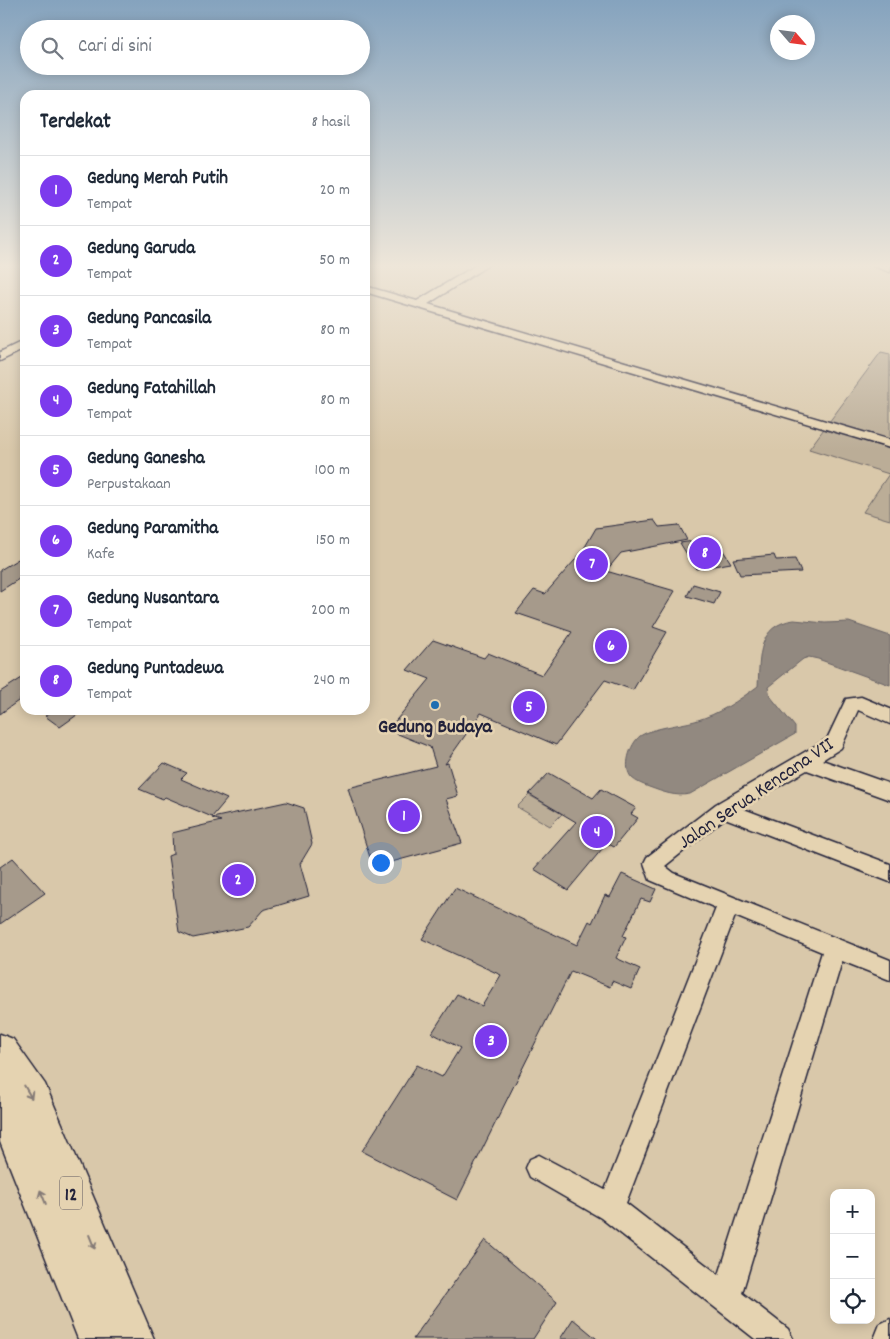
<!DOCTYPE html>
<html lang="id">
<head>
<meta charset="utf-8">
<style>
	body { margin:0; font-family:Dekko,sans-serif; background:#f2f2f3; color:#1f2937 }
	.controls { position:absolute; right:15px; bottom:15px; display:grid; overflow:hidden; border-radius:10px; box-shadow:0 2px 12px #0003 }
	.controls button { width:45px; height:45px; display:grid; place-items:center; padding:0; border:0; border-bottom:1px solid #e0e1e3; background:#fff; color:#1f2937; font:25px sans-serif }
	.compass { position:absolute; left:770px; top:15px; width:45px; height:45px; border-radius:50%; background:#fff; box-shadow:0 2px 12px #0003; rotate:118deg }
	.you { position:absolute; left:380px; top:862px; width:18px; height:18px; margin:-12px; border:4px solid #fff; border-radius:50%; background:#1a73e8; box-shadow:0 0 0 8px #1a73e833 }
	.badge { display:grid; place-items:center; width:32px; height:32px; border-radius:50%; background:#7c3aed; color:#fff; font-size:16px; font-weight:700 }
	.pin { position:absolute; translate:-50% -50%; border:2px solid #fff; box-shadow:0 1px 5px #0006 }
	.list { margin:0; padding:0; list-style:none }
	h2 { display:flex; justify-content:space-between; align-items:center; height:65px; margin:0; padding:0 20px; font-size:21px }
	h2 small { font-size:16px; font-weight:400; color:#747a83 }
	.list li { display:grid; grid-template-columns:32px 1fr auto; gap:15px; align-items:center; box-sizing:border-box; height:70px; padding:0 20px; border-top:1px solid #e0e1e3 }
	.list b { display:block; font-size:19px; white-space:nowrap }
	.list p { margin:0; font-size:16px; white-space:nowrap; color:#747a83 }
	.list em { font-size:16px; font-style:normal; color:#747a83 }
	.icon { flex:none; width:28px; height:28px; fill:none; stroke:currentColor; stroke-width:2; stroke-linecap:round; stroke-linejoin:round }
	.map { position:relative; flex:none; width:890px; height:1339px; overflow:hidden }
	.search { position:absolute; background:#fff; box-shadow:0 2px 12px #0003; left:20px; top:20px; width:350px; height:55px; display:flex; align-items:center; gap:12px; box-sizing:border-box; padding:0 18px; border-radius:28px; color:#747a83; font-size:19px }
	.panel { position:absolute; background:#fff; box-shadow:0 2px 12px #0003; left:20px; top:90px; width:350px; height:625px; border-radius:15px }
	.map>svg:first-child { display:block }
	.green { fill:#bbad97; stroke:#6e6869 }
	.water { fill:#928980; stroke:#656064 }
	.building { fill:#a69a8b; stroke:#22223b }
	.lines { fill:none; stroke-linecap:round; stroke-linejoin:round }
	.street-casing { stroke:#22223b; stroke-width:3 }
	.highway-casing { stroke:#22223b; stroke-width:3 }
	.street { fill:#e5d3b1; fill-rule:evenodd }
	.highway { fill:#e5d3b1; fill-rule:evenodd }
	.oneway { stroke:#847a76 }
	.poi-dot { fill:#1f6fb2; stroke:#e5d3b1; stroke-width:2 }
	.labels { text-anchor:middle; stroke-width:5; stroke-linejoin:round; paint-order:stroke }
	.shield { fill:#e5d3b1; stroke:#5c575e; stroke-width:1 }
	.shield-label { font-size:19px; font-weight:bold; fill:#22223b }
	.poi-label { font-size:20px; font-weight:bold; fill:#22223b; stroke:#e5d3b1 }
	.street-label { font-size:20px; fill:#22223b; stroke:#e5d3b1 }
</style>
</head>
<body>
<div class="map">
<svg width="890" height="1339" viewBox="0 0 890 1339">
	<rect width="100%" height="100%" fill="#d9c8aa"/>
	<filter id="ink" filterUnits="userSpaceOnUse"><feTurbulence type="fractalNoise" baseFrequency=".02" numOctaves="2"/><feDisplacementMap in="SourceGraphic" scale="10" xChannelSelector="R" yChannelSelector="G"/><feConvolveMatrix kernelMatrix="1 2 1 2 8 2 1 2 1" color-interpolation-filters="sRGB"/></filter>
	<g filter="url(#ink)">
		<!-- green -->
		<path class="green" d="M881 352 890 354V520L863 512 889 474 809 449Z
			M529 795 562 814 550 826 517 807Z"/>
		<!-- water -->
		<path class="water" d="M794 620 825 623 849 622 890 636V685L818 659 809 657 803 659 768 687 770 696 795 727V734L690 794C675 797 663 792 649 787 644 785 636 782 632 778 622 768 630 744 640 736 652 728 680 725 695 721 719 714 738 701 758 686 760 657 757 625 794 620Z"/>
		<!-- building -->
		<path class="building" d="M654 520 659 527 679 525 687 540 621 553 606 571 675 591 653 627 667 632 633 690 605 680 556 745 481 713 445 764 448 763 458 796 446 799 462 843 373 867 348 788 436 766 430 747 388 730 430 679 407 670 433 640 484 658 488 653 542 675 572 632 516 613 534 590 545 594 582 552 596 528Z
			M715 538 731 563 696 569 680 543Z
			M25 555V575L0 591V570Z
			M774 555 776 560 795 559 801 572 740 575 733 559Z
			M693 584 720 592 714 604 687 596Z
			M25 676V696L0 714V692Z
			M54 710H84L60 727 45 716Z
			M164 763 187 773 181 779 227 799 212 817 165 797 163 799 139 789Z
			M549 773 593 798 601 789 636 808 631 814 638 818 614 847 607 843 568 890 534 869 576 822 529 794Z
			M286 802 304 808 312 844 300 864 309 896 263 910 248 927 193 938 179 932 168 856 173 854 172 833 221 821 212 818Z
			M13 858 45 893 0 924V867Z
			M622 874 656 889 650 902 641 899 623 936 626 937 616 958 640 969 631 989 612 981 610 987 571 971 457 1200 362 1151 417 1065 442 1077 460 1048 432 1033 457 994 482 1006 501 975 422 939 455 888 577 945 589 921 592 923 605 895 610 897Z
			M485 1240 557 1302 533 1339H413Z
			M573 1319 597 1339H560Z"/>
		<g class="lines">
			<!-- street casing -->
			<g class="street-casing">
				<path id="street" d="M478 264H490L428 304 890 440V448L365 292V286L417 301Z
					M872 264 890 265V272L873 266Z
					M25 340V349L0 361V352Z
					M861 697 890 709V724L858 710 841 748 822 760 890 784V800L807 770 741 808 890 864V882L725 818 665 866 674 873 890 960V980L842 961 742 1293 788 1329 793 1339H755L601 1218 530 1177 526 1168 530 1159 539 1155 605 1190 716 908 650 880 644 863 647 857 716 804 827 739 846 699ZM735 916 822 952 719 1275 626 1203Z
					M890 1319V1339H874L880 1324Z"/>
			</g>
			<!-- highway casing -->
			<g class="highway-casing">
				<path id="highway" d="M0 1034 13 1039 45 1084 154 1339H78L0 1142Z"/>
			</g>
			<!-- street -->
			<use href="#street" class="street"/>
			<!-- highway -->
			<use href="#highway" class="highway"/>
		</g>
		<!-- one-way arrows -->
		<defs><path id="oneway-shaft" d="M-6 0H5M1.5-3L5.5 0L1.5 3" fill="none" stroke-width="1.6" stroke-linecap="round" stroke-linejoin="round" transform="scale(1.25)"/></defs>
		<g class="oneway">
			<use href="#oneway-shaft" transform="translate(28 1092) rotate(60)"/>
			<use href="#oneway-shaft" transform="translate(43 1197) rotate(-112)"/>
			<use href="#oneway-shaft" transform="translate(92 1242) rotate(68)"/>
		</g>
	</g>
	<!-- sky -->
	<linearGradient id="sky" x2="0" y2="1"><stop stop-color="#85a3be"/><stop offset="0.59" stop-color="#eee6d9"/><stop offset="1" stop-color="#eee6d9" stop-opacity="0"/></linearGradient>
	<rect width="890" height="451" fill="url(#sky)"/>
	<!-- markers -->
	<circle class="poi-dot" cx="435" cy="705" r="5"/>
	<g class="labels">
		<!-- shield labels -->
		<rect class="shield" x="60" y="1176.5" width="22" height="33" rx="4"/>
		<g class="shield-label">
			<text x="71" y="1200">12</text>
		</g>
		<!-- poi labels -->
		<g class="poi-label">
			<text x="435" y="732">Gedung Budaya</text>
		</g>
		<!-- street labels -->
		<g class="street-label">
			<text transform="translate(755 792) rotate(-34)" y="7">Jalan Serua Kencana VII</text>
		</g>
	</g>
</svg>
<div class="controls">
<button>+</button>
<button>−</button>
<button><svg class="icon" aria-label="locate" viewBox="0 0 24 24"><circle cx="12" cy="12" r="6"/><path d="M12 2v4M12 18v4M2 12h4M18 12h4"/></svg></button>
</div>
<svg class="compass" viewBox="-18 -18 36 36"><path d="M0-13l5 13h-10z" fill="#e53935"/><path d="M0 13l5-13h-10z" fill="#747a83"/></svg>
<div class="you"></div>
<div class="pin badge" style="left:404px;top:816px">1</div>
<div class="pin badge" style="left:238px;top:880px">2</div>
<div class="pin badge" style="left:491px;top:1041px">3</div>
<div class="pin badge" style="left:597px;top:832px">4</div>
<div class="pin badge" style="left:529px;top:707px">5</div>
<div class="pin badge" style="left:611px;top:646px">6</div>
<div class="pin badge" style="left:592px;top:564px">7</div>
<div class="pin badge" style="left:705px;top:553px">8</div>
<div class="search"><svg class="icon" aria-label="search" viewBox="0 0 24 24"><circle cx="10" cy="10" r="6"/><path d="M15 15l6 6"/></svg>Cari di sini</div>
<section class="panel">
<h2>Terdekat<small>8 hasil</small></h2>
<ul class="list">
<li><span class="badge">1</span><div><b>Gedung Merah Putih</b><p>Tempat</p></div><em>20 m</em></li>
<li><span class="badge">2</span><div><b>Gedung Garuda</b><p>Tempat</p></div><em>50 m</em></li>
<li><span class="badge">3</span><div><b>Gedung Pancasila</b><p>Tempat</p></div><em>80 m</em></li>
<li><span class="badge">4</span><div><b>Gedung Fatahillah</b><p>Tempat</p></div><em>80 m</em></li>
<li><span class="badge">5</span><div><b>Gedung Ganesha</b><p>Perpustakaan</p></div><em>100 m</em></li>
<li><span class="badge">6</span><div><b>Gedung Paramitha</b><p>Kafe</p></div><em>150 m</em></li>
<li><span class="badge">7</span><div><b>Gedung Nusantara</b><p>Tempat</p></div><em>200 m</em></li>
<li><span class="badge">8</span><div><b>Gedung Puntadewa</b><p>Tempat</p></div><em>240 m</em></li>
</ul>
</section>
</div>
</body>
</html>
